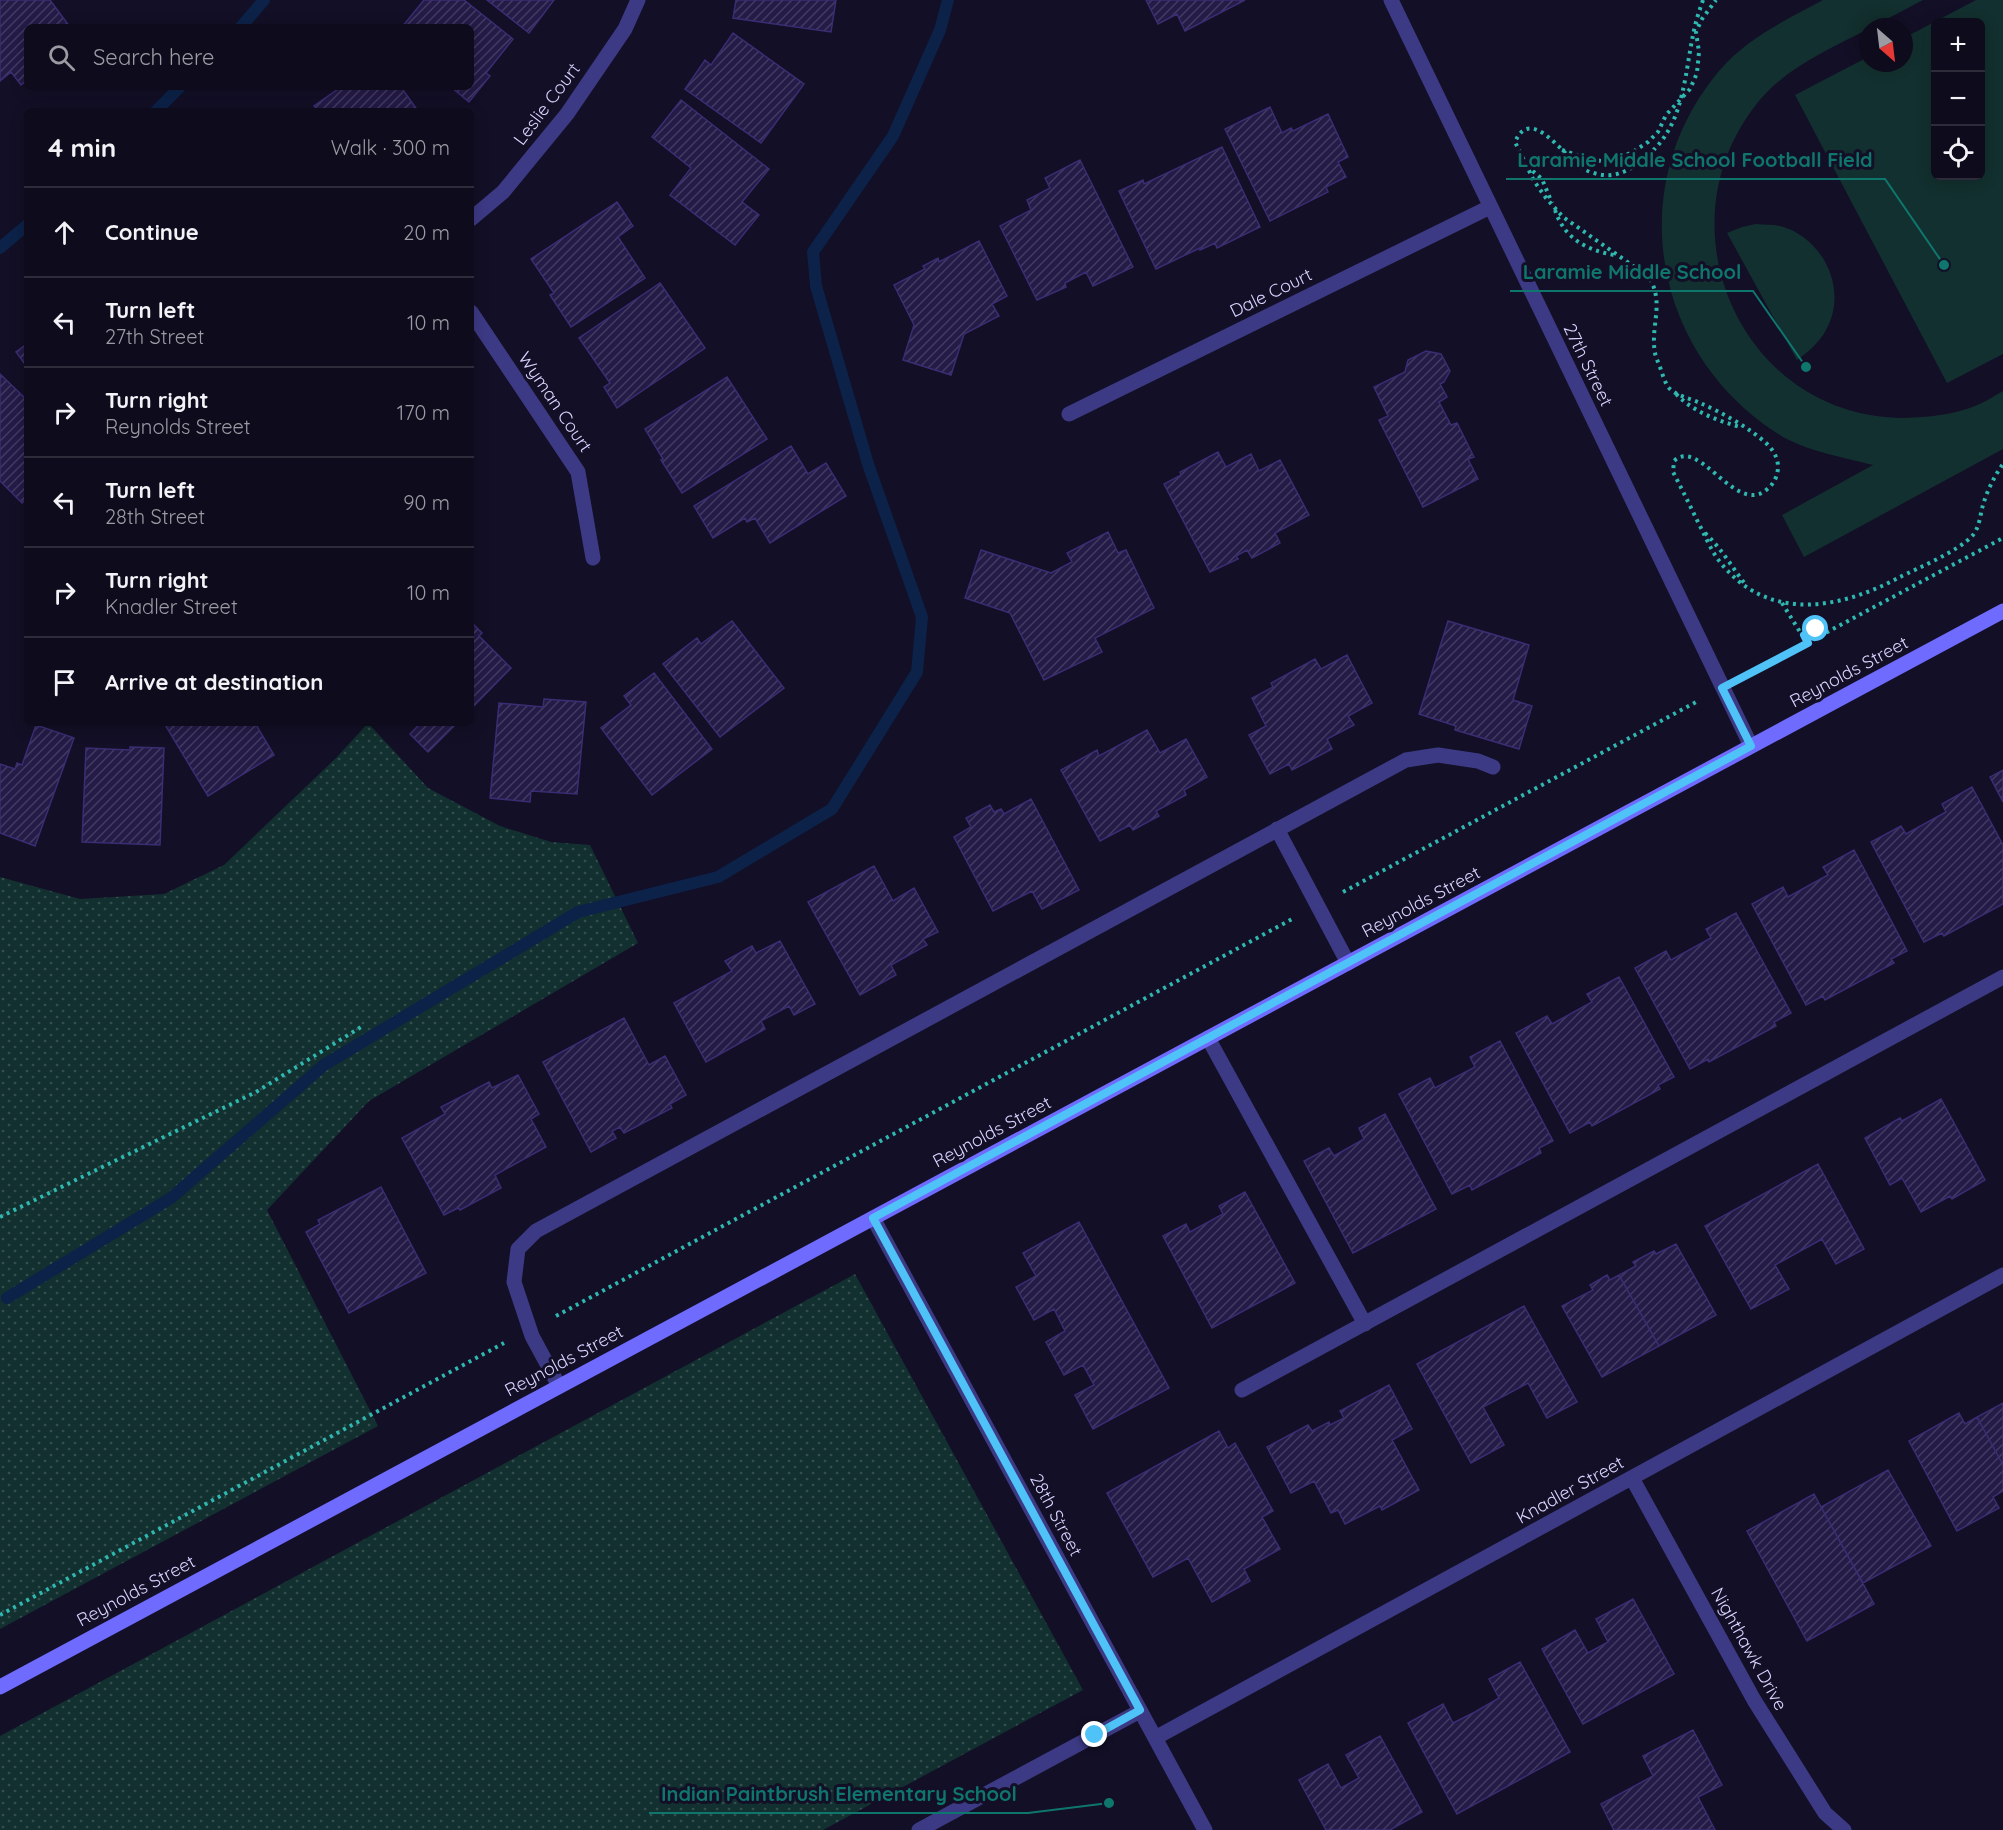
<!DOCTYPE html>
<html lang="en">
<head>
<meta charset="utf-8">
<style>
	body { margin:0; font-family:Quicksand,sans-serif; background:#171425; color:#f1f3f6 }
	.controls { position:absolute; right:18px; top:18px; display:grid; overflow:hidden; border-radius:9px; box-shadow:0 3px 15px #0003 }
	.controls button { width:54px; height:54px; display:grid; place-items:center; padding:0; border:0; border-bottom:2px solid #2e2b3b; background:#0e0b1c; color:#f1f3f6; font:30px sans-serif }
	.compass { position:absolute; left:1859px; top:18px; width:54px; height:54px; border-radius:50%; background:#0e0b1c; box-shadow:0 3px 15px #0003; rotate:152deg }
	.stop { position:absolute; width:18px; height:18px; margin:-14px; border:4px solid #4fc3f7; border-radius:50%; background:#fff }
	.stop.end { background:#4fc3f7; border-color:#fff; box-shadow:0 2px 6px #0008 }
	.list { margin:0; padding:0; list-style:none }
	h2 { display:flex; justify-content:space-between; align-items:center; height:78px; margin:0; padding:0 24px; font-size:26px }
	h2 small { font-size:20px; font-weight:400; color:#9b9ba3 }
	.list li { display:grid; grid-template-columns:39px 1fr auto; gap:18px; align-items:center; box-sizing:border-box; height:90px; padding:0 24px; border-top:2px solid #2e2b3b }
	.list b { display:block; font-size:22px; white-space:nowrap }
	.list p { margin:0; font-size:20px; white-space:nowrap; color:#9b9ba3 }
	.list em { font-size:20px; font-style:normal; color:#9b9ba3 }
	.icon { flex:none; width:33px; height:33px; fill:none; stroke:currentColor; stroke-width:2; stroke-linecap:round; stroke-linejoin:round }
	.map { position:relative; flex:none; width:2003px; height:1830px; overflow:hidden }
	.search { position:absolute; background:#0e0b1c; box-shadow:0 3px 15px #0003; left:24px; top:24px; width:450px; height:66px; display:flex; align-items:center; gap:15px; box-sizing:border-box; padding:0 21px; border-radius:9px; color:#9b9ba3; font-size:22px }
	.panel { position:absolute; background:#0e0b1c; box-shadow:0 3px 15px #0003; left:24px; top:108px; width:450px; height:618px; border-radius:9px }
	.map>svg:first-child { display:block }
	.grass { fill:url(#grass-dots) }
	.garden { fill:#12302f; fill-rule:evenodd }
	.lines { fill:none; stroke-linecap:round; stroke-linejoin:round }
	.stream { stroke:#0c2248; stroke-width:12 }
	.building { fill:url(#building-hatch); stroke:#3b2d73; stroke-width:1.5 }
	.path { stroke:#2fb8b0; stroke-width:4; stroke-dasharray:3 4.5; stroke-linecap:butt }
	.lane { stroke:#3d3a85; stroke-width:15 }
	.street { stroke:#3d3a85; stroke-width:15 }
	.secondary { stroke:#6f6bff; stroke-width:15 }
	.route { stroke:#4fc3f7; stroke-width:8 }
	.labels { text-anchor:middle; stroke-width:6; stroke-linejoin:round; paint-order:stroke }
	.street-label { font-size:18px; fill:#d9d4ff; stroke:#130f26 }
	.leader { fill:none; stroke:#0f766e; stroke-width:2 }
	.callout-dot { fill:#0f766e; stroke:#130f26; stroke-width:2 }
	.callout-label { font-size:20px; text-anchor:middle; font-weight:bold; fill:#0f766e; stroke:#130f26; stroke-width:6; stroke-linejoin:round; paint-order:stroke }
</style>
</head>
<body>
<div class="map">
<svg width="2003" height="1830" viewBox="0 0 2003 1830">
	<defs>
		<pattern id="grass-dots" width="8" height="8" patternUnits="userSpaceOnUse" patternTransform="scale(1.5)"><rect width="8" height="8" fill="#12302f"/><path d="M2 2h.1M6 6h.1" fill="none" stroke="#344d4e" stroke-width="1.8" stroke-linecap="round"/></pattern>
		<pattern id="building-hatch" width="6" height="6" patternUnits="userSpaceOnUse" patternTransform="scale(1.5)"><rect width="6" height="6" fill="#241b47"/><path d="M-1 1l2-2M0 6l6-6M5 7l2-2" fill="none" stroke="#433b63"/></pattern>
	</defs>
	<rect width="100%" height="100%" fill="#130f26"/>
	<!-- grass -->
	<path class="grass" d="M368 723 428 788 500 826 551 842 590 845 638 943 369 1101 267 1210 378 1426 0 1629V877L80 899 164 894 224 865 337 757Z
		M855 1274 1083 1690 823 1830H0V1736Z"/>
	<!-- garden -->
	<path class="garden" d="M1823 0H1923L1872 27H1868V29C1830 49 1787 67 1759 101 1657 225 1741 418 1904 418 1928 417 1953 415 1975 406 1985 402 1994 396 2003 391V449L1804 557 1782 515 1873 465C1839 456 1804 451 1775 432 1652 351 1623 185 1719 71 1747 38 1786 20 1823 0Z
		M1976 0H2003V354L1947 383 1795 95 1868 57V63H1904V38ZM1936 22H1980V176H1936Z
		M1756 224C1767 225 1779 224 1789 229 1827 245 1847 293 1826 330 1819 343 1808 352 1797 360L1727 233 1742 227Z"/>
	<g class="lines">
		<!-- stream -->
		<path class="stream" d="M241 27 264 0
			M156 111 180 87
			M0 248 27 225
			M7 1298 171 1198 324 1065 578 912 718 877 832 809 917 672 922 617 868 464 816 286 813 252 893 136 940 30 948 0"/>
	</g>
	<!-- building -->
	<path class="building" d="M0 0H50L70 27H27V80L21 85 11 72 0 81Z
		M424 0H464L513 39 486 73 490 76 469 102 451 87H471V27H402Z
		M487 0H554L529 33Z
		M736 0H836L831 32 733 18Z
		M1146 0H1245L1185 31 1177 14 1158 24Z
		M733 33 804 84 761 143 685 89 705 60 711 65Z
		M341 87H401L418 111H318L314 106Z
		M681 100 769 169 742 202 759 215 735 245 670 195 691 168 652 137Z
		M1270 107 1282 133 1291 128 1293 131 1328 114 1348 157 1338 162 1346 177 1326 187 1328 192 1270 221 1225 129Z
		M1222 147 1260 227 1217 248 1215 243 1200 250V248L1156 269 1119 191 1143 180 1144 184Z
		M1080 160 1133 267 1093 286 1086 272 1065 283 1066 287 1037 300 1000 226 1031 210 1027 200 1050 188 1045 178Z
		M617 202 633 226 618 237 645 278 571 327 550 295 554 293 531 259Z
		M979 241 1007 296 992 304 999 316 964 334 951 375 903 360 914 325 894 285 925 269 923 266 938 258 939 262Z
		M660 283 705 348 617 408 604 387 610 383 579 338Z
		M27 344V367L16 352Z
		M1426 351 1441 354 1450 371 1444 382 1440 384 1447 397 1439 402 1451 425 1457 423 1474 457 1468 459 1478 479 1423 507 1379 420 1388 416 1374 387 1405 372 1408 360Z
		M0 374 27 400V498L22 503 0 481Z
		M727 377 767 439 682 493 661 460 663 459 645 429Z
		M791 446 808 474 826 463 846 496 770 543 755 518 747 522 745 518 713 538 694 506Z
		M1218 452 1226 467 1251 454 1259 471 1280 460 1309 515 1275 533 1280 543 1252 558 1247 550 1236 556 1238 559 1210 572 1164 484 1181 475 1180 472Z
		M1108 532 1118 553 1126 550 1154 608 1095 638 1102 652 1044 680 1010 613 965 598 981 550 1051 573 1072 562 1067 553Z
		M732 621 784 688 720 737 663 664 697 638 701 644Z
		M1448 621 1529 645 1513 700 1532 706 1519 749 1455 730 1456 726 1419 714Z
		M471 622 482 633 479 636 511 668 471 709Z
		M1347 655 1372 703 1348 716 1354 725 1327 739 1332 749 1292 770 1289 764 1270 774 1249 735 1266 726 1252 698 1273 687 1271 683 1315 659 1321 669Z
		M654 673 712 749 652 795 601 728 631 705 624 696Z
		M544 699 586 702 577 794 531 791 530 802 490 798 499 703 543 707Z
		M164 723H255L274 755 208 796Z
		M421 723H457L428 752 410 734Z
		M36 725 74 738 35 846 0 833V764L15 769 17 763 22 765Z
		M1147 730 1160 753 1186 739 1207 777 1184 790 1186 795 1156 811 1159 816 1133 830 1130 825 1100 841 1061 770 1097 750 1099 756Z
		M130 747 164 748 160 845 82 842 86 748 130 750Z
		M2003 770V802L1990 777Z
		M1972 787 2003 845V904L1944 936 1942 933 1924 942 1871 842 1901 826 1906 834 1946 812 1942 804Z
		M1031 799 1079 890 1042 909 1032 891 993 911 954 837 971 827 966 818 990 805 994 812 1001 809 1004 814Z
		M1854 850 1907 951 1891 959 1894 963 1825 1000 1823 996 1806 1005 1752 904 1783 887 1788 897 1828 875 1823 867Z
		M874 866 893 901 914 888 938 932 923 939 927 945 891 965 896 975 860 995 808 902Z
		M1736 913 1791 1013 1774 1022 1776 1026 1709 1062 1708 1059 1690 1069 1635 968 1666 951 1671 960 1711 938 1706 929Z
		M780 941 815 1004 794 1015 789 1006 761 1021 765 1029 706 1062 674 1003 732 971 725 961 752 946 756 953Z
		M1619 977 1674 1077 1658 1085 1660 1089 1592 1126 1590 1122 1570 1133 1516 1033 1547 1016 1552 1024 1592 1002 1587 994Z
		M624 1018 649 1065 665 1056 686 1095 670 1104 672 1108 624 1133 620 1127 612 1131 616 1138 591 1152 543 1062Z
		M1500 1041 1553 1141 1539 1148 1541 1153 1472 1190 1470 1185 1452 1194 1399 1094 1430 1078 1435 1088 1475 1067 1470 1057Z
		M518 1075 539 1114 531 1119 546 1147 495 1175 501 1188 460 1210 458 1208 444 1215 402 1138 445 1114 441 1107 489 1082 492 1088Z
		M1941 1099 1985 1180 1952 1199 1950 1196 1921 1212 1902 1178 1890 1185 1865 1138 1900 1118 1902 1121Z
		M1385 1114 1436 1209 1353 1253 1304 1161 1329 1148 1334 1156 1364 1139 1359 1128Z
		M1818 1164 1864 1249 1836 1264 1822 1239 1775 1265 1789 1289 1751 1309 1705 1226Z
		M381 1187 426 1273 349 1313 306 1232 320 1224 318 1220Z
		M1245 1192 1295 1283 1212 1328 1163 1236 1186 1224 1190 1232 1223 1214 1219 1206Z
		M1079 1222 1169 1388 1093 1429 1075 1395 1094 1385 1083 1365 1064 1375 1046 1342 1065 1331 1054 1309 1034 1320 1016 1287 1036 1276 1023 1253Z
		M1676 1244 1716 1315 1659 1346 1619 1275 1636 1266 1633 1262 1654 1251 1656 1254Z
		M1607 1275 1610 1280 1619 1275 1659 1346 1602 1377 1562 1306 1593 1290 1590 1285Z
		M1524 1306 1577 1402 1547 1418 1528 1383 1483 1407 1504 1445 1471 1463 1417 1364Z
		M1389 1385 1412 1429 1392 1440 1419 1490 1382 1510 1380 1506 1345 1524 1338 1510 1331 1513 1314 1481 1291 1493 1267 1447 1308 1425 1312 1431 1329 1422 1330 1425 1344 1418 1340 1411Z
		M2003 1403V1465L1977 1417Z
		M1959 1413 1965 1424 1977 1417 2003 1465V1491L1993 1497 1999 1508 1957 1531 1909 1441Z
		M1219 1431 1228 1448 1235 1443 1273 1511 1262 1517 1280 1549 1244 1569 1250 1581 1212 1602 1188 1558 1153 1577 1107 1493Z
		M1888 1470 1931 1546 1863 1583 1821 1507Z
		M1814 1494 1874 1604 1807 1641 1747 1531Z
		M1633 1599 1674 1674 1583 1724 1542 1649 1575 1630 1588 1653 1608 1642 1596 1619Z
		M1520 1662 1570 1752 1457 1814 1408 1723 1443 1704 1453 1723 1475 1712 1499 1698 1489 1679Z
		M1693 1730 1722 1785 1698 1797 1715 1830H1614L1601 1804 1653 1776 1643 1756Z
		M1380 1736 1422 1812 1390 1830H1326L1299 1780 1328 1764 1341 1788 1359 1778 1346 1755Z"/>
	<g class="lines">
		<!-- path -->
		<path class="path" d="M1703 0C1700 9 1697 17 1695 26 1684 72 1686 124 1647 156 1640 163 1630 170 1620 173 1607 178 1592 174 1581 167 1564 157 1531 104 1515 142L1534 181 1546 198 1563 217 1649 277C1665 304 1650 325 1655 353 1656 358 1659 364 1661 370 1663 376 1665 382 1668 387 1676 396 1689 398 1700 403 1721 412 1750 428 1767 444 1776 453 1781 464 1776 477 1774 483 1770 487 1765 491 1734 513 1699 437 1674 461L1673 472C1683 491 1692 510 1702 530 1707 540 1712 552 1720 562 1767 622 1838 610 1898 578 1918 568 1959 551 1973 535 1980 526 1980 515 1983 505 1987 491 1995 475 2003 464
			M1562 150 1586 158 1601 161 1612 160 1631 153 1648 142 1658 132 1666 115 1690 89 1697 73 1699 52 1696 32 1702 19 1716 0
			M1527 166 1542 179 1552 203
			M1555 210C1564 238 1586 250 1614 255
			M1676 394C1694 412 1716 420 1740 427
			M1705 533C1721 548 1732 567 1745 584
			M1782 603 1800 632 1813 625 1816 629 1804 635 1808 643
			M1747 675 2003 538
			M1343 892 1698 701
			M0 1217 256 1092 361 1027
			M556 1316 1294 918
			M0 1615 504 1343"/>
		<!-- lane -->
		<path class="lane" d="M1277 829 1348 963
			M1208 1038 1365 1324
			M559 1386 532 1336 514 1282 518 1249 536 1231 1406 760 1438 755 1478 761 1493 767
			M1242 1390 2003 977"/>
		<!-- street -->
		<path class="street" d="M1391 0 1751 746
			M471 219 503 192 567 114 625 29 638 0
			M471 312 578 472 593 558
			M1069 414 1490 207
			M873 1218 1205 1830
			M1632 1478 1754 1700 1825 1813 1844 1830
			M1155 1738 2003 1275
			M919 1830 1140 1711"/>
		<!-- secondary -->
		<path class="secondary" d="M0 1687 2003 611"/>
	</g>
	<g class="lines">
		<!-- route -->
		<path class="route" d="M1095 1735 1140 1710 873 1218 1751 746 1722 688 1808 643 1804 635 1816 629"/>
	</g>
	<g class="labels">
		<!-- street labels -->
		<g class="street-label">
			<text transform="translate(547 104) rotate(-53)" y="6">Leslie Court</text>
			<text transform="translate(1271 293) rotate(-26)" y="6">Dale Court</text>
			<text transform="translate(1588 365) rotate(64)" y="6">27th Street</text>
			<text transform="translate(555 402) rotate(56)" y="6">Wyman Court</text>
			<text transform="translate(1849 672) rotate(-28)" y="6">Reynolds Street</text>
			<text transform="translate(1421 902) rotate(-28)" y="6">Reynolds Street</text>
			<text transform="translate(992 1132) rotate(-28)" y="6">Reynolds Street</text>
			<text transform="translate(564 1361) rotate(-28)" y="6">Reynolds Street</text>
			<text transform="translate(1570 1490) rotate(-29)" y="6">Knadler Street</text>
			<text transform="translate(1056 1515) rotate(62)" y="6">28th Street</text>
			<text transform="translate(136 1591) rotate(-28)" y="6">Reynolds Street</text>
			<text transform="translate(1749 1649) rotate(61)" y="6">Nighthawk Drive</text>
		</g>
	</g>
	<!-- callouts -->
	<path class="leader" d="M1944 265L1885 179H1506M1806 367L1753 291H1510M1109 1803L1028 1813H649"/>
	<g class="callout-dot">
		<circle cx="1944" cy="265" r="6"/>
		<circle cx="1806" cy="367" r="6"/>
		<circle cx="1109" cy="1803" r="6"/>
	</g>
	<g class="callout-label">
		<text x="1695" y="167">Laramie Middle School Football Field</text>
		<text x="1632" y="279">Laramie Middle School</text>
		<text x="839" y="1801">Indian Paintbrush Elementary School</text>
	</g>
</svg>
<div class="controls">
<button>+</button>
<button>−</button>
<button><svg class="icon" aria-label="locate" viewBox="0 0 24 24"><circle cx="12" cy="12" r="6"/><path d="M12 2v4M12 18v4M2 12h4M18 12h4"/></svg></button>
</div>
<svg class="compass" viewBox="-18 -18 36 36"><path d="M0-13l5 13h-10z" fill="#e53935"/><path d="M0 13l5-13h-10z" fill="#9b9ba3"/></svg>
<div class="stop" style="left:1816px;top:629px"></div>
<div class="stop end" style="left:1095px;top:1735px"></div>
<div class="search"><svg class="icon" aria-label="search" viewBox="0 0 24 24"><circle cx="10" cy="10" r="6"/><path d="M15 15l6 6"/></svg>Search here</div>
<section class="panel">
<h2>4 min<small>Walk · 300 m</small></h2>
<ul class="list">
<li><svg class="icon" aria-label="ahead" viewBox="0 0 24 24"><path d="M12 20V5M6 11l6-6 6 6"/></svg><div><b>Continue</b></div><em>20 m</em></li>
<li><svg class="icon" aria-label="left" viewBox="0 0 24 24"><path d="M17 20v-9H6M10 6l-5 5 5 5"/></svg><div><b>Turn left</b><p>27th Street</p></div><em>10 m</em></li>
<li><svg class="icon" aria-label="right" viewBox="0 0 24 24"><path d="M7 20v-9h11M14 6l5 5-5 5"/></svg><div><b>Turn right</b><p>Reynolds Street</p></div><em>170 m</em></li>
<li><svg class="icon" aria-label="left" viewBox="0 0 24 24"><path d="M17 20v-9H6M10 6l-5 5 5 5"/></svg><div><b>Turn left</b><p>28th Street</p></div><em>90 m</em></li>
<li><svg class="icon" aria-label="right" viewBox="0 0 24 24"><path d="M7 20v-9h11M14 6l5 5-5 5"/></svg><div><b>Turn right</b><p>Knadler Street</p></div><em>10 m</em></li>
<li><svg class="icon" aria-label="arrive" viewBox="0 0 24 24"><path d="M6 21V4h12l-3 4 3 4H6"/></svg><div><b>Arrive at destination</b></div></li>
</ul>
</section>
</div>
</body>
</html>
